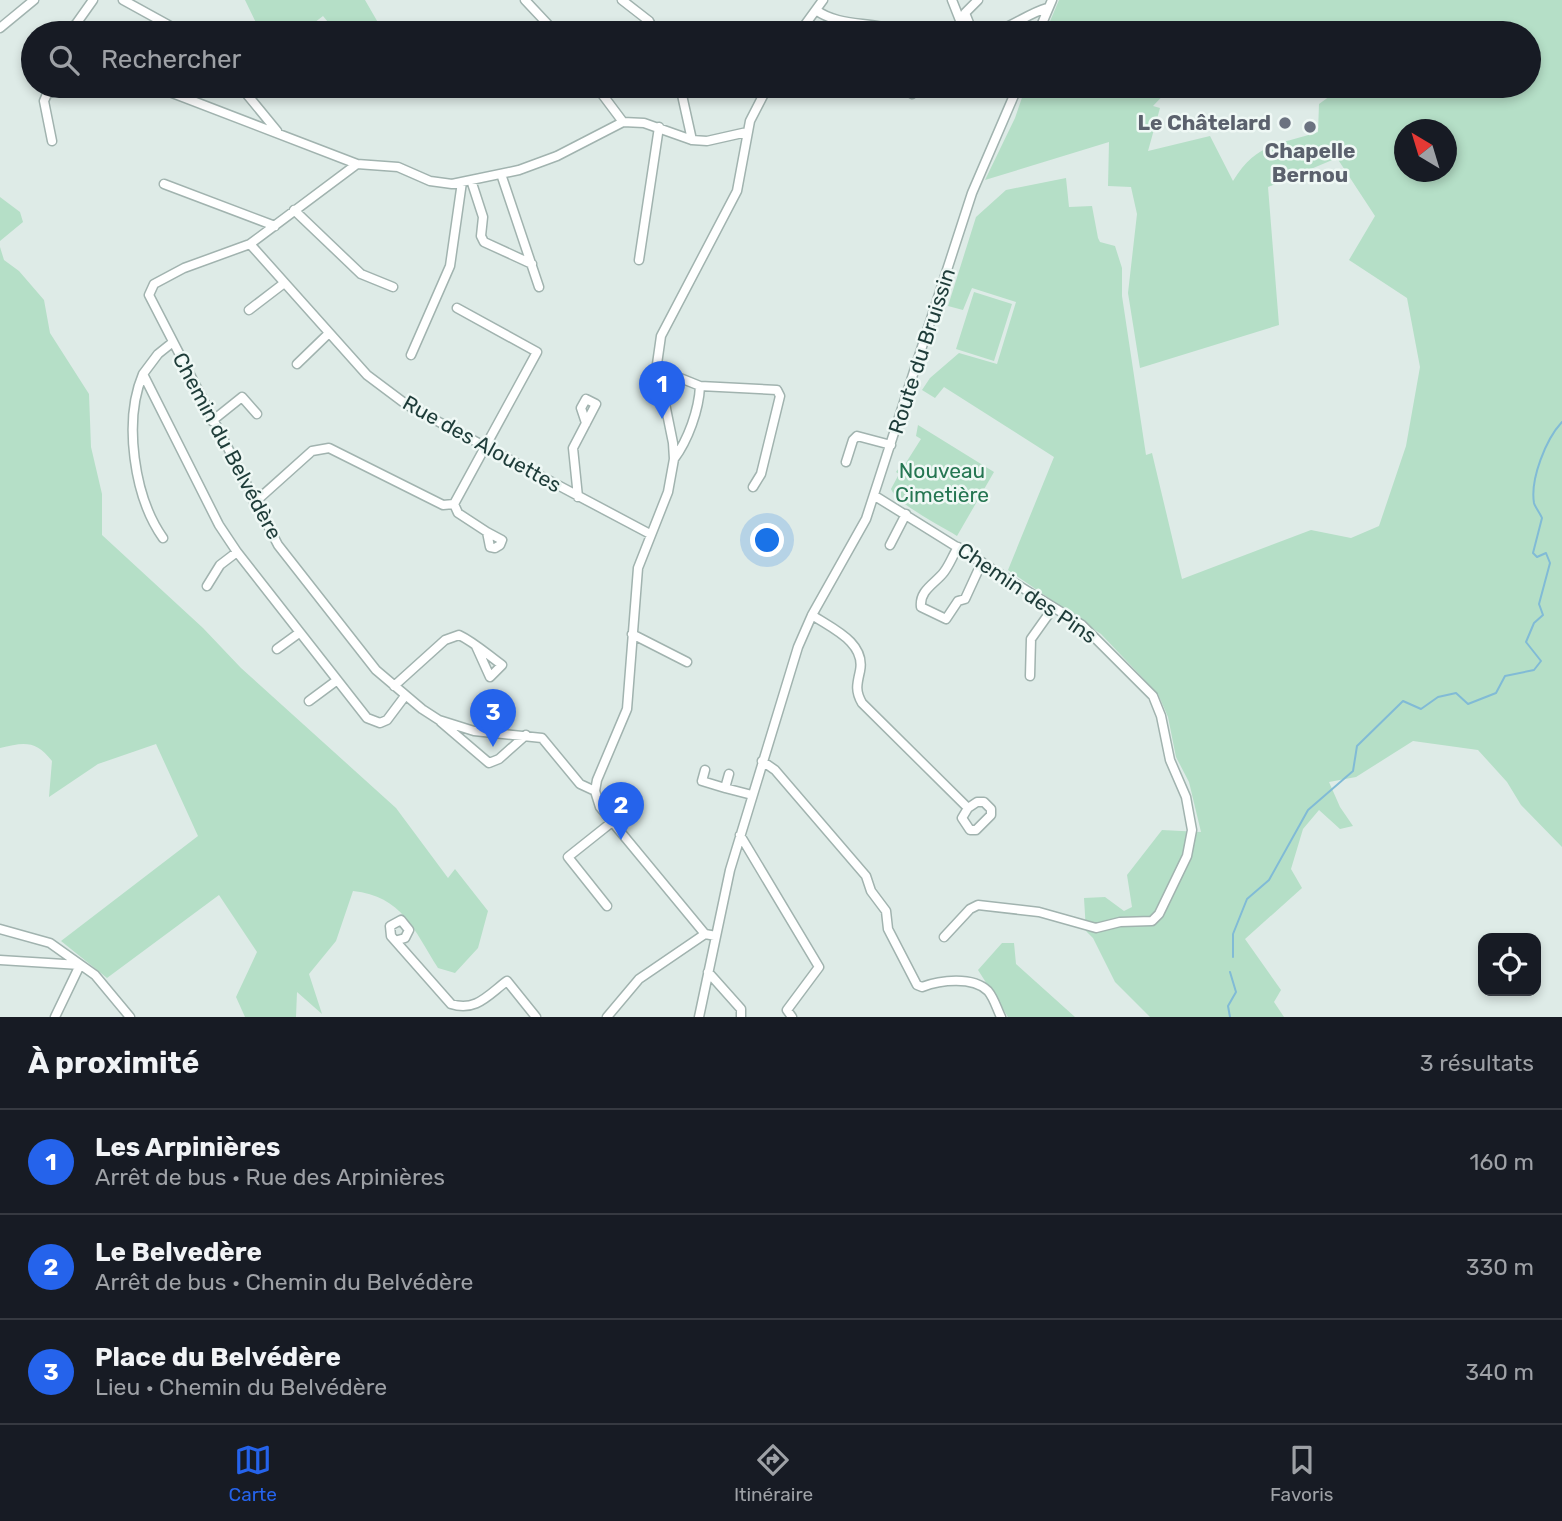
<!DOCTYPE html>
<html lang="fr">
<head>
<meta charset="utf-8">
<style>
	body { margin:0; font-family:Rubik,sans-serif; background:#242831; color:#f1f3f6 }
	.controls { position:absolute; right:21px; bottom:21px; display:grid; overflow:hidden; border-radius:14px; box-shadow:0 4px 10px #0003 }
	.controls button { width:63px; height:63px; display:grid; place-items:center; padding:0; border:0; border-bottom:2px solid #363941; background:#171b24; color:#f1f3f6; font:35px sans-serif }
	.compass { position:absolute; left:1394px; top:119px; width:63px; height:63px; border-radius:50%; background:#171b24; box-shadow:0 4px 10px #0003; rotate:322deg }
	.you { position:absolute; left:768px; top:541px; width:24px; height:24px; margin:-18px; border:5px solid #fff; border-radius:50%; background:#1a73e8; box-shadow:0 0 0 10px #1a73e833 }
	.badge { display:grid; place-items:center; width:46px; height:46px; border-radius:50%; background:#2563eb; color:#fff; font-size:23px; font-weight:700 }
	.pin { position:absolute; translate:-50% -58px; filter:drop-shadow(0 2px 4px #0008) }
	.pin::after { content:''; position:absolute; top:37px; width:24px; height:21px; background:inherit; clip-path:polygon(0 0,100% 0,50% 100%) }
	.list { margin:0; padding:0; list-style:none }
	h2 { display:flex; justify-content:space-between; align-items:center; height:91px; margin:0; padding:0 28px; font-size:30px }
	h2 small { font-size:23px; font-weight:400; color:#9ea1a6 }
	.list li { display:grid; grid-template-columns:46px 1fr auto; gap:21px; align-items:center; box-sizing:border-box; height:105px; padding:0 28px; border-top:2px solid #363941 }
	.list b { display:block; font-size:26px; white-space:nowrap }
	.list p { margin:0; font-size:23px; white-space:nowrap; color:#9ea1a6 }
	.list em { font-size:23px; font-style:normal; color:#9ea1a6 }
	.icon { flex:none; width:38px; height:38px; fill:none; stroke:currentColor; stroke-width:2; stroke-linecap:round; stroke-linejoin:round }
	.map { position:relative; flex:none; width:1562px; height:1017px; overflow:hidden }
	.search { position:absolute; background:#171b24; box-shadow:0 4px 10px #0003; left:21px; right:21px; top:21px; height:77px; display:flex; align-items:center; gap:18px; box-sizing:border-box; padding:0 24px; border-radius:38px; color:#9ea1a6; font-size:26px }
	.sheet { height:406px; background:#171b24 }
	nav { display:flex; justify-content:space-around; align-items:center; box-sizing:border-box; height:98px; border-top:2px solid #363941; background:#171b24; font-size:19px; color:#9ea1a6 }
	nav a { display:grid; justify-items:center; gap:4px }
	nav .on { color:#2563eb }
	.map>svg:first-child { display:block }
	.green { fill:#b5dfc7; fill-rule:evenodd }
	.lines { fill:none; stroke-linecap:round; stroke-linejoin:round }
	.stream { stroke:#81bbd6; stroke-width:2 }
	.minor-casing { stroke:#a1b3af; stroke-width:11 }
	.minor { stroke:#fff; stroke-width:8 }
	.worship-dot { fill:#6b7280; stroke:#eff8f5; stroke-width:2.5 }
	.labels { text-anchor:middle; stroke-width:5; stroke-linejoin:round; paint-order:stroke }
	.worship-label { font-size:21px; font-weight:bold; fill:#5b616d; stroke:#eff8f5; text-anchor:end }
	.street-label { font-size:21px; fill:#1e3c39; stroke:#eff8f5 }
	.park-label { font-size:21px; fill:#257652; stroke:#eff8f5 }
</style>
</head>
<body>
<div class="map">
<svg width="1562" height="1017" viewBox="0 0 1562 1017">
	<rect width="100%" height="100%" fill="#deebe7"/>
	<!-- green -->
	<path class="green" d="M245 0H365L380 26 371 33H337L323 16 301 33H261Z
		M1059 0H1562V847L1521 805 1507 782 1478 750 1413 741 1356 777 1329 782 1340 807 1353 826 1340 829 1319 810 1303 829 1291 869 1302 888 1245 939 1281 990 1274 1002 1284 1017H1150L1115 982 1093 938 1086 931 1084 898 1105 897 1124 911 1132 907 1127 875 1162 830 1201 832 1189 782 1176 757 1168 717 1158 694 1101 634 1008 570 1054 457 944 387 935 398 922 390 930 378 959 353 997 364 1016 302 972 288 963 310 948 306 976 217 1006 190 1066 178 1069 207 1092 206 1098 238 1100 242 1115 246 1122 268V296L1146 455 1152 453 1182 579 1311 530 1351 538 1379 526 1406 446 1420 367 1407 298 1349 260 1375 216 1337 158 1268 187 1279 325 1140 368 1128 293 1137 214 1131 187 1108 186 1109 142 985 180 1015 118 1026 86H1172L1153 106 1160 108 1148 151 1210 136 1233 181C1256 143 1278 145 1318 132L1319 104 1344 86H1529V33H1045ZM1404 130H1446V172H1404Z
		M0 197 20 212 23 222 0 241Z
		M0 247 4 260 19 271 44 300 50 333 89 394 91 447 102 494V535L203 628 241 668 396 808 448 878 455 869 488 911 478 948 455 973 438 968C414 930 402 896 353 891L336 941 309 974 322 1014 297 992 296 1017H245L236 997 257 952 219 895 107 978 61 941 198 836 156 744 98 764 49 797 52 761C36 740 24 742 0 748Z
		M974 292 1012 304 994 361 956 349Z
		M918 425 994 472 957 536C938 524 897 504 891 489L899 474 896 472 899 468 902 469 921 439 916 436Z
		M1002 943H1014L1016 964 1075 1017H1008L978 970Z"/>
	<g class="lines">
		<!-- stream -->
		<path class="stream" d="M1233 957V934L1247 899 1269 880 1308 810 1353 771 1357 746 1403 701 1421 709 1438 697 1456 693 1468 704 1496 693 1505 676 1534 670 1541 661 1526 642 1534 623 1543 615 1539 604 1550 563 1546 553 1537 557 1533 553 1542 518C1540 513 1535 507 1534 503 1530 479 1546 439 1562 422
			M1230 1017 1228 1006 1236 992 1230 972"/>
		<!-- minor casing -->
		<g class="minor-casing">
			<path id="minor" d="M123 0 183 33
				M525 0 556 33
				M622 0 649 21 655 33
				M952 0 965 33
				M816 10C840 28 874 20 901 33
				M76 24 83 33
				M0 28 34 0
				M65 33 76 24 93 0
				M799 33 823 0
				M973 33 965 13 978 0
				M987 33C1009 30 1026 14 1047 8
				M1038 33 1052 0
				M44 86 47 94 70 86
				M154 86 357 164
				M240 86 277 131
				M596 86 623 122
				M680 86 692 140
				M47 94 44 101 52 141
				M912 94 914 86
				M501 174 539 287
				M471 180 483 217 481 236 484 242 532 264
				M164 184 275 226
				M294 210 361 274 393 287
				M250 244 367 375 407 405 650 534
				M639 260 659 127
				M249 310 283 284
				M173 342 158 354 143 374 219 525 237 552 367 718 380 723 387 720 405 696
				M411 355 450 266 462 182
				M297 364 328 334
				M658 369 700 386C699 410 688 440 674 459
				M143 374C123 421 134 497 163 538
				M700 386 777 390 780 396 761 474 753 487
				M212 421 242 397 257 414
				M846 462 853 440 857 436 891 445
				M875 496 1082 625 1153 696 1161 716 1170 760 1186 797 1192 830 1187 856 1159 914 1152 921 1120 922 1096 928 1039 912 978 905 970 909 944 937
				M578 497 573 448 596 404 586 399 581 408 586 423
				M254 503 312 451 329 448 443 505 454 504 537 352 457 308
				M454 504 458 513 487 532 490 547 495 548 500 545 502 540 487 532
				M890 545 906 514
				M958 547C953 555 950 564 944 572 936 583 919 590 921 607L946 619 958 601 965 599 982 562
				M207 586 220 565 237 552
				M812 615C831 628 866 642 860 671 857 684 855 691 862 703L968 808 977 802H984L991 809V815L976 830H970L962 818 968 808
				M632 634 687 662
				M277 649 299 633
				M1030 676 1031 639 1053 608
				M394 686 445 640 459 635C474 642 488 655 502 665L490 677 476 646
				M309 701 336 681
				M441 722 489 763 499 759 526 735
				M762 761 775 770 866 876 871 891 886 911 888 929 917 985 922 987C940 980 973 976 988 991 994 998 997 1009 1001 1017
				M705 770 702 781 725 788
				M729 774 725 788 752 795
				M595 791 580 784 542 738 474 731 439 720 422 709 376 670 278 545 149 295 154 284 184 268 250 244 357 164 398 167 430 181 452 184 519 170 557 156 623 122 644 123 692 140 707 141 747 132
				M740 835 819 967 787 1010 792 1017
				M607 906 568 857 612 822
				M0 929 50 943 95 975 130 1017
				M716 936 705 934 600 807 595 791 597 780 627 709 638 568 668 492 674 459 673 443 657 364 661 336 737 191 750 121 768 86
				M398 940 405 938 409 930 401 920 390 926 391 936 451 1004C476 1012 488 995 507 981L536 1017
				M0 960 80 965
				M708 972 741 1009V1017
				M55 1017 80 965
				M607 1017 639 979 705 934
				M699 1017 730 870 798 647 812 615 866 519 972 193 1018 86"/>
		</g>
		<!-- minor -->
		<use href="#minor" class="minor"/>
	</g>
	<!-- markers -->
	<g class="worship-dot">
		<circle cx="1285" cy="123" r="7"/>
		<circle cx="1310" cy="127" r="7"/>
	</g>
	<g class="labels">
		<!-- worship labels -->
		<g class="worship-label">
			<text x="1271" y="130">Le Châtelard</text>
			<text x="1310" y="158" text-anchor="middle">Chapelle<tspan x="1310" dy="24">Bernou</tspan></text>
		</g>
		<!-- street labels -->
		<g class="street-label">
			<text transform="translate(922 351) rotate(-72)" y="7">Route du Bruissin</text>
			<text transform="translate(482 444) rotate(29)" y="7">Rue des Alouettes</text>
			<text transform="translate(227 446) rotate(62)" y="7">Chemin du Belvédère</text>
			<text transform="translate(1027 593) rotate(34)" y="7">Chemin des Pins</text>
		</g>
		<!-- park labels -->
		<g class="park-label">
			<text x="942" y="478">Nouveau<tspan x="942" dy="24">Cimetière</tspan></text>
		</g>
	</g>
</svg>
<div class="controls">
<button><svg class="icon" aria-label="locate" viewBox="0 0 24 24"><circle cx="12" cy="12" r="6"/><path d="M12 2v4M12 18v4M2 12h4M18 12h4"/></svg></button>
</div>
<svg class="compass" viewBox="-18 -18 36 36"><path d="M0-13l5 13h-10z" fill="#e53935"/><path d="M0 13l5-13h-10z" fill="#9ea1a6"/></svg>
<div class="you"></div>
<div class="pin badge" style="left:662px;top:419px">1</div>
<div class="pin badge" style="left:621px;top:840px">2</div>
<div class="pin badge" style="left:493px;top:747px">3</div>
<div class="search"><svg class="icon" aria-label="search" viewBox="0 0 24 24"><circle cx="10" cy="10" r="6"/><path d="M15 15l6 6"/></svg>Rechercher</div>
</div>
<section class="sheet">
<h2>À proximité<small>3 résultats</small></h2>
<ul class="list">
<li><span class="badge">1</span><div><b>Les Arpinières</b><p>Arrêt de bus · Rue des Arpinières</p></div><em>160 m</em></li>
<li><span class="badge">2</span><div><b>Le Belvedère</b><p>Arrêt de bus · Chemin du Belvédère</p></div><em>330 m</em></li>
<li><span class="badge">3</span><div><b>Place du Belvédère</b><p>Lieu · Chemin du Belvédère</p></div><em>340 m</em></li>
</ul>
</section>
<nav>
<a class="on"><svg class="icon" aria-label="map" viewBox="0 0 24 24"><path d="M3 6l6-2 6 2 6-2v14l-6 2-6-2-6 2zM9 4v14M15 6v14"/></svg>Carte</a>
<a><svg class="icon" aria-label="directions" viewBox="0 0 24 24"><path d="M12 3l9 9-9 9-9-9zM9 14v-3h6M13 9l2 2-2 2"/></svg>Itinéraire</a>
<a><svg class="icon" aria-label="saved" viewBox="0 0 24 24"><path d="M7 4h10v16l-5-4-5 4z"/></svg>Favoris</a>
</nav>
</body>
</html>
